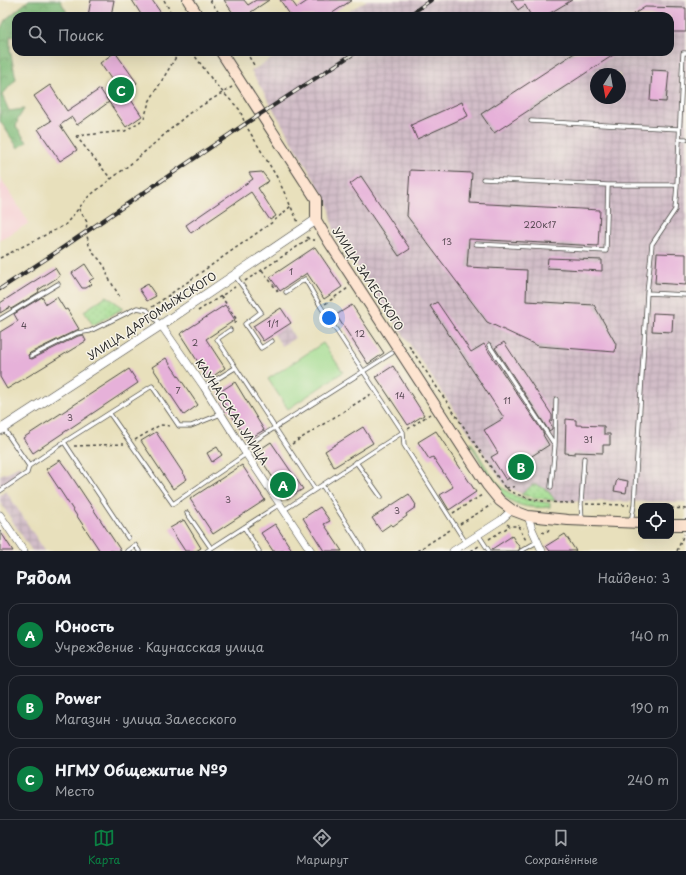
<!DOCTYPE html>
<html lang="ru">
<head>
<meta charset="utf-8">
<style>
	body { margin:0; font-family:"Playpen Sans",sans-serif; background:#242831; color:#f1f3f6 }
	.controls { position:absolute; right:12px; bottom:12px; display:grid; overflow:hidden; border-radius:8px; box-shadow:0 4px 16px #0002 }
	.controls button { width:36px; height:36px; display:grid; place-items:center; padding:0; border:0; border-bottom:1px solid #363941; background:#171b24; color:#f1f3f6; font:20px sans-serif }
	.compass { position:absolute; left:590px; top:68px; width:36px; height:36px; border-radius:50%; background:#171b24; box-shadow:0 4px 16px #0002; rotate:191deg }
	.you { position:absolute; left:329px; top:318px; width:14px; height:14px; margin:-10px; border:3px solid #fff; border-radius:50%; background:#1a73e8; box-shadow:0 0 0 6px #1a73e833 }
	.badge { display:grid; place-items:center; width:26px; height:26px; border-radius:50%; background:#0b8043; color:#fff; font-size:13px; font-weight:700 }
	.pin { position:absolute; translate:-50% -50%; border:2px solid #fff; box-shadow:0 1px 4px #0006 }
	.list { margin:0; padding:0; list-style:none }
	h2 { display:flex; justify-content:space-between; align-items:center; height:52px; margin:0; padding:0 16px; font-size:17px }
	h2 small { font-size:13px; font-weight:400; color:#9ea1a6 }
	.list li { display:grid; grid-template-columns:26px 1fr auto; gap:12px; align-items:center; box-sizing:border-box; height:64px; margin:0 8px 8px; padding:0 8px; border:1px solid #363941; border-radius:12px }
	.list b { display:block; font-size:15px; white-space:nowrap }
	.list p { margin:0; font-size:13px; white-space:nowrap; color:#9ea1a6 }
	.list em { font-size:13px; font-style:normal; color:#9ea1a6 }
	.icon { flex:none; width:22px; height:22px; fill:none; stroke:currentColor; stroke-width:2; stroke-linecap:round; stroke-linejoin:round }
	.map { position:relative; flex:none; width:686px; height:551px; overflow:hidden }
	.search { position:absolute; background:#171b24; box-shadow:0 4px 16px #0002; left:12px; right:12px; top:12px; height:44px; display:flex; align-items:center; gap:10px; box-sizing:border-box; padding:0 14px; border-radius:12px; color:#9ea1a6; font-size:15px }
	.sheet { height:268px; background:#171b24 }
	nav { display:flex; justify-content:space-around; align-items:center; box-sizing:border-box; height:56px; border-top:1px solid #363941; background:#171b24; font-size:11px; color:#9ea1a6 }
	nav a { display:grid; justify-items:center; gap:2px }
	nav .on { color:#0b8043 }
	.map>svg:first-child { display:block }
	.built { fill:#f7cfd4 }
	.industrial { fill:url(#industrial-grid); fill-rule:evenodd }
	.grass { fill:url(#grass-dots); stroke:#66845d }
	.forest { fill:url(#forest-crowns); stroke:#567452 }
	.green { fill:#a1dc8f; stroke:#66845d }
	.building { fill:#e6b1d9 }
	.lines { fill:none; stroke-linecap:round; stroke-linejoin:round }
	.service-casing { stroke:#474641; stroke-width:5 }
	.minor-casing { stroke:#474641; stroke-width:8 }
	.tertiary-casing { stroke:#474641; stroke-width:10 }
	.secondary-casing { stroke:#474641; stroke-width:12 }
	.path { stroke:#474641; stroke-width:1.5; stroke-dasharray:3 3; stroke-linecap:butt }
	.service { stroke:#fff; stroke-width:3.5 }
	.minor { stroke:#fff; stroke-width:7 }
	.tertiary { stroke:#fff; stroke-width:9 }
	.secondary { stroke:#fde4d0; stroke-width:10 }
	.rail-casing { stroke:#2b2b2b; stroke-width:4 }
	.rail { stroke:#f7f3e8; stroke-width:2.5; stroke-dasharray:8; stroke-linecap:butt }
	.labels { text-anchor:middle; stroke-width:3; stroke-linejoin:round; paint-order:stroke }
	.number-label { font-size:9px; fill:#5a4c56 }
	.street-label { font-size:11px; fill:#2b2b2b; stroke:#f7f3e8 }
</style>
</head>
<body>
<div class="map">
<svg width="686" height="551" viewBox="0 0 686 551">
	<defs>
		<pattern id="industrial-grid" width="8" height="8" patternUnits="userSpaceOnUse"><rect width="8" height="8" fill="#d2bdc8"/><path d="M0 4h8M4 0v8" fill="none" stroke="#b4a3ac"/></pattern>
		<pattern id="grass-dots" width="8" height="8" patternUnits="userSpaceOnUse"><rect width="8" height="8" fill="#a1dc8f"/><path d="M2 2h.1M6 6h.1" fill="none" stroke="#8bbd7c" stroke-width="1.8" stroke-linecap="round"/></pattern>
		<pattern id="forest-crowns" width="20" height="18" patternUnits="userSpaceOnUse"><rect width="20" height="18" fill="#80bc7a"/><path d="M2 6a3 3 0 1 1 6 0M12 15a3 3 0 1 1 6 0" fill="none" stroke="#699964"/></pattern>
	</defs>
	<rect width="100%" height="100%" fill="#f7f3e8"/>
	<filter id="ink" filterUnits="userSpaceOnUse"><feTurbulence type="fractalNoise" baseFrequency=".025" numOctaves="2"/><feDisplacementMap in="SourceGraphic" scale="8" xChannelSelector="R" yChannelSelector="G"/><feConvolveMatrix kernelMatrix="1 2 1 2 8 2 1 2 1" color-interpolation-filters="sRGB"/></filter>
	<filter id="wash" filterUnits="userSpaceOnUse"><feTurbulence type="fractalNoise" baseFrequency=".012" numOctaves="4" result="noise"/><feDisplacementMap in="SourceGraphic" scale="16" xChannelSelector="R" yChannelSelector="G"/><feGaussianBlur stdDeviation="0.9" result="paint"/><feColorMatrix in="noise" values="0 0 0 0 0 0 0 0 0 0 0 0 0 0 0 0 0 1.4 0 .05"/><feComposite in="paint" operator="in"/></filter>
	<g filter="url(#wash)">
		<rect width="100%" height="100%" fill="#e8e0bc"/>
		<!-- built -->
		<path class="built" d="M0 177 29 223 0 240Z"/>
		<!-- industrial -->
		<path class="industrial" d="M367 0H686V502L555 501 520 493 506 487 334 232 329 205 251 71 283 52H670V16H341ZM596 74H620V98H596Z
			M287 325 295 338 282 346 274 334Z
			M19 465 23 471 16 475 17 477 0 488V475L4 473 5 474Z
			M6 491 45 551H32L0 502V495Z"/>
		<!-- grass -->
		<path class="grass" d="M106 296 124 308 93 325 84 311Z
			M471 442C484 462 494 487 516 496 526 500 539 501 550 503V507C502 512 494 485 474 450L470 443Z
			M532 485C541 484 551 492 555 501L521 495Z"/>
		<!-- forest -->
		<path class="forest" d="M29 0H60L69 16H16V37L10 36V50L16 79 2 95 9 111 24 109 18 119 16 127 27 142 18 148 0 121V30L5 20Z"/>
		<!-- green -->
		<path class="green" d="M323 343 343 372 288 409 268 379Z"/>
		<g id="blocks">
			<!-- building -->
			<path class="building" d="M91 0H114L111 16H88Z
				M132 0H152L163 16H142Z
				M224 0H244L248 5 256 0H269L251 12 254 16H235Z
				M280 0H291L297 8 309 0H352L328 16H291Z
				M511 0H572L545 16H531L525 5 518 10Z
				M645 7 686 8V32H670V16H631Z
				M115 52 137 83 125 91 142 116 126 127 106 98 118 89 100 63Z
				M576 52H618L494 133 481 114Z
				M652 70 669 71 666 102 650 101Z
				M50 85 67 111 100 89 109 102 77 125 72 117 60 125 77 150 60 161 38 129 51 121 34 96Z
				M462 102 468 116 417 139 411 125Z
				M410 170 472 173 470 203 600 210 598 246 469 239 467 267 527 270 526 301 594 305 616 344 615 352 538 346 487 322 407 216Z
				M262 172 269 181 258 188 276 216 270 220 251 192 191 233 186 225 253 179 249 173Z
				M361 176 410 249 399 256 350 184Z
				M315 247 342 287 324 299 307 273 280 291 270 277Z
				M657 253 686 254V285L655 283Z
				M548 258 602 260V271L547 268Z
				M85 264 94 278 89 281 92 284 86 288H82L72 273Z
				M55 268 60 276 38 290 39 292 11 309 10 307 0 313V303Z
				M148 284 156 296 147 301 139 289Z
				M42 297 46 304 57 297 65 310 67 309 79 329 30 353 28 355 29 358 32 359 78 336 83 335 86 341 7 389 0 377V332L18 321 14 314Z
				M437 302 471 352 484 344 489 352 544 434 543 435 549 445 521 463 525 468 506 480 491 457 498 453 484 430 504 418 430 306Z
				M225 305 235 320 206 339 225 368 209 379 180 334Z
				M352 305 384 353 368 364 336 315Z
				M281 308 291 323 263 341 253 326Z
				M653 313 673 314 672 332 652 331Z
				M504 342 552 415V420L549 422 552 426V429L549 431 495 348Z
				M166 358 198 405 184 415 152 367Z
				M393 366 424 415 408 425 376 377Z
				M129 369 138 383 33 453 23 438Z
				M235 382 264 430 247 440 218 393Z
				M566 419 576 420V425L604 426V434H610V445H603V453L575 452V454L565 453Z
				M363 427 373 443 334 467 325 451Z
				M436 431 476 492 449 510 440 495 453 487 433 457 429 459 418 442Z
				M156 432 187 479 173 489 141 441Z
				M271 442 303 489 287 499 256 452Z
				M217 447 222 455 212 462 207 453Z
				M60 460 68 471 121 551H100L46 469Z
				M242 465 265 500 213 534 190 499Z
				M617 479 628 481 626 493 614 491Z
				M409 494 416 505 415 506 416 507 406 514 407 516 393 526 391 524 381 531 372 518Z
				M320 507 330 521 324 524 342 551H324L303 518Z
				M184 520 201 548 196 551H185L170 528Z
				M275 524 288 544 293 551H273L261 533Z
				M0 531 13 551H0Z
				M565 534 576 551H550L546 546Z
				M512 536 520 548 518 551H492V549Z"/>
		</g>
	</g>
	<g filter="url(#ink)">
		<use href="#blocks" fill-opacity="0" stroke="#474641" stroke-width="1"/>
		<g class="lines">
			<!-- service casing -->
			<g class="service-casing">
				<path id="service" d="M531 121 679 129
					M679 139H686
					M483 179 608 185H677L675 210 652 244 647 293 634 505 631 522
					M677 185 683 53H686
					M476 244 606 251 608 185
					M235 276 261 312 245 324 261 348 272 341
					M286 292 305 279 321 307 403 432 404 445 466 543
					M647 293 686 295
					M0 319 58 284
					M230 330 217 339 315 489
					M489 345 555 445 551 487
					M31 356 77 333 90 331 137 308 147 310 160 324
					M204 387 235 368
					M110 414 173 504 246 454
					M4 429 29 466 64 442 152 386 179 426H191L221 414
					M64 442 128 538
					M555 444 556 399
					M243 448 392 353
					M356 462 381 497
					M322 485 364 551
					M0 491 27 473 29 466
					M284 510 403 432
					M187 513 211 548
					M582 519 581 504 584 458
					M244 527 259 551
					M478 534 489 551
					M127 551 135 545 139 551
					M207 551 280 504
					M521 551 537 542"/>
			</g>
			<!-- minor casing -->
			<g class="minor-casing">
				<path id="minor" d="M161 325 204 387 243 449 311 551
					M0 515 24 551
					M528 516 532 529 542 551
					M453 551 501 520 512 510"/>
			</g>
			<!-- tertiary casing -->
			<g class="tertiary-casing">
				<path id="tertiary" d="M0 430 161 325 316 220"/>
			</g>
			<!-- secondary casing -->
			<g class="secondary-casing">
				<path id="secondary" d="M188 0 198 16
					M221 52 316 199V220L329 242 487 485 500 501 512 510 528 516 568 520 641 523
					M671 525H686"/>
			</g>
			<!-- path -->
			<path class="path" d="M164 0 173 16
				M210 0 221 16
				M192 52 216 85 240 110 245 124 278 179 298 222
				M246 52 254 65
				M76 136 125 131 144 119 149 102 179 52
				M76 136 111 179
				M79 209 87 222 86 231 89 245 93 253 99 259 105 267 108 277 121 299
				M307 237 309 239 318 241
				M0 258 65 225 88 197 133 162 188 114 232 87
				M262 270 279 293H280
				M245 281 309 239
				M169 296 175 305
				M221 296 237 320 234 325
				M325 304 348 288
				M152 307 274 221 291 206
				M198 311 235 287
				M409 346 505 488C526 501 550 503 575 503
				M408 429 430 414
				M135 440 160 425 171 426
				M292 444 371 394
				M74 446 124 444
				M506 488 517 486
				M586 504 629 505
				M671 508 686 509
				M453 513 482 495
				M460 524 491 505
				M507 524 510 526H518L527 542
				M518 526 524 528
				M542 532 546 533 550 528
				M489 539 510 526
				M417 551 450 530
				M471 551 479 546
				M677 551 684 534"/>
			<!-- service -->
			<use href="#service" class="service"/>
			<!-- minor -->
			<use href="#minor" class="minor"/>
			<!-- tertiary -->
			<use href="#tertiary" class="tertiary"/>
			<!-- secondary -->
			<use href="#secondary" class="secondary"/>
			<!-- rail casing -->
			<g class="rail-casing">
				<path id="rail" d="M408 16 431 0
					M0 289 55 253 245 124 356 52"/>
			</g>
			<!-- rail -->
			<use href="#rail" class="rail"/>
		</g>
	</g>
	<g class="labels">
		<!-- number labels -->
		<g class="number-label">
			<text x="540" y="228">220к17</text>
			<text x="447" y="245">13</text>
			<text x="291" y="275">1</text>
			<text x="273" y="327">1/1</text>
			<text x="24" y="329">4</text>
			<text x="360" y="337">12</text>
			<text x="195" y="346">2</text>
			<text x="178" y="394">7</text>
			<text x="400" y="399">14</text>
			<text x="507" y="404">11</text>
			<text x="70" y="421">3</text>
			<text x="588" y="443">31</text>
			<text x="228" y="503">3</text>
			<text x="397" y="514">3</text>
		</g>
		<!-- street labels -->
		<g class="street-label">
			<text transform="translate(368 279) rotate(57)" y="4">УЛИЦА ЗАЛЕССКОГО</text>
			<text transform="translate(152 316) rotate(-33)" y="4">УЛИЦА ДАРГОМЫЖСКОГО</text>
			<text transform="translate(232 412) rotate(57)" y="4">КАУНАССКАЯ УЛИЦА</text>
		</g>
	</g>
</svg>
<div class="controls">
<button><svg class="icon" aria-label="locate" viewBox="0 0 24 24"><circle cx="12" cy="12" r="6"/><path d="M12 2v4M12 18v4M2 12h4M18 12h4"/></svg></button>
</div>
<svg class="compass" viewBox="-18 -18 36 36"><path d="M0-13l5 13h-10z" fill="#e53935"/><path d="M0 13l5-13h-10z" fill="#9ea1a6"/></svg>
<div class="you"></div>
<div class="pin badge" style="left:283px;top:485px">A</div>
<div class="pin badge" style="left:521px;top:467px">B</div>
<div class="pin badge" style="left:121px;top:90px">C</div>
<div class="search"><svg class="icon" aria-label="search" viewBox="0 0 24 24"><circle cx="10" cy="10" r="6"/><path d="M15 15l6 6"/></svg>Поиск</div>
</div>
<section class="sheet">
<h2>Рядом<small>Найдено: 3</small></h2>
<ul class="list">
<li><span class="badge">A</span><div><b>Юность</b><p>Учреждение · Каунасская улица</p></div><em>140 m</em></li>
<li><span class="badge">B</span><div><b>Power</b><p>Магазин · улица Залесского</p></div><em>190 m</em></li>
<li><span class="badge">C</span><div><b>НГМУ Общежитие №9</b><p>Место</p></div><em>240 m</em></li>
</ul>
</section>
<nav>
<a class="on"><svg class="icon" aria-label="map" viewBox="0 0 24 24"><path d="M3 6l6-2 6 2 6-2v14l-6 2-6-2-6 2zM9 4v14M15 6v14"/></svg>Карта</a>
<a><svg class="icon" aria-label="directions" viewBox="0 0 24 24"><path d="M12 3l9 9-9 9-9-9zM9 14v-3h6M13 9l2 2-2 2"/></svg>Маршрут</a>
<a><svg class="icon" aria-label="saved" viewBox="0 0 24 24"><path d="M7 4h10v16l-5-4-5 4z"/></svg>Сохранённые</a>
</nav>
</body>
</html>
